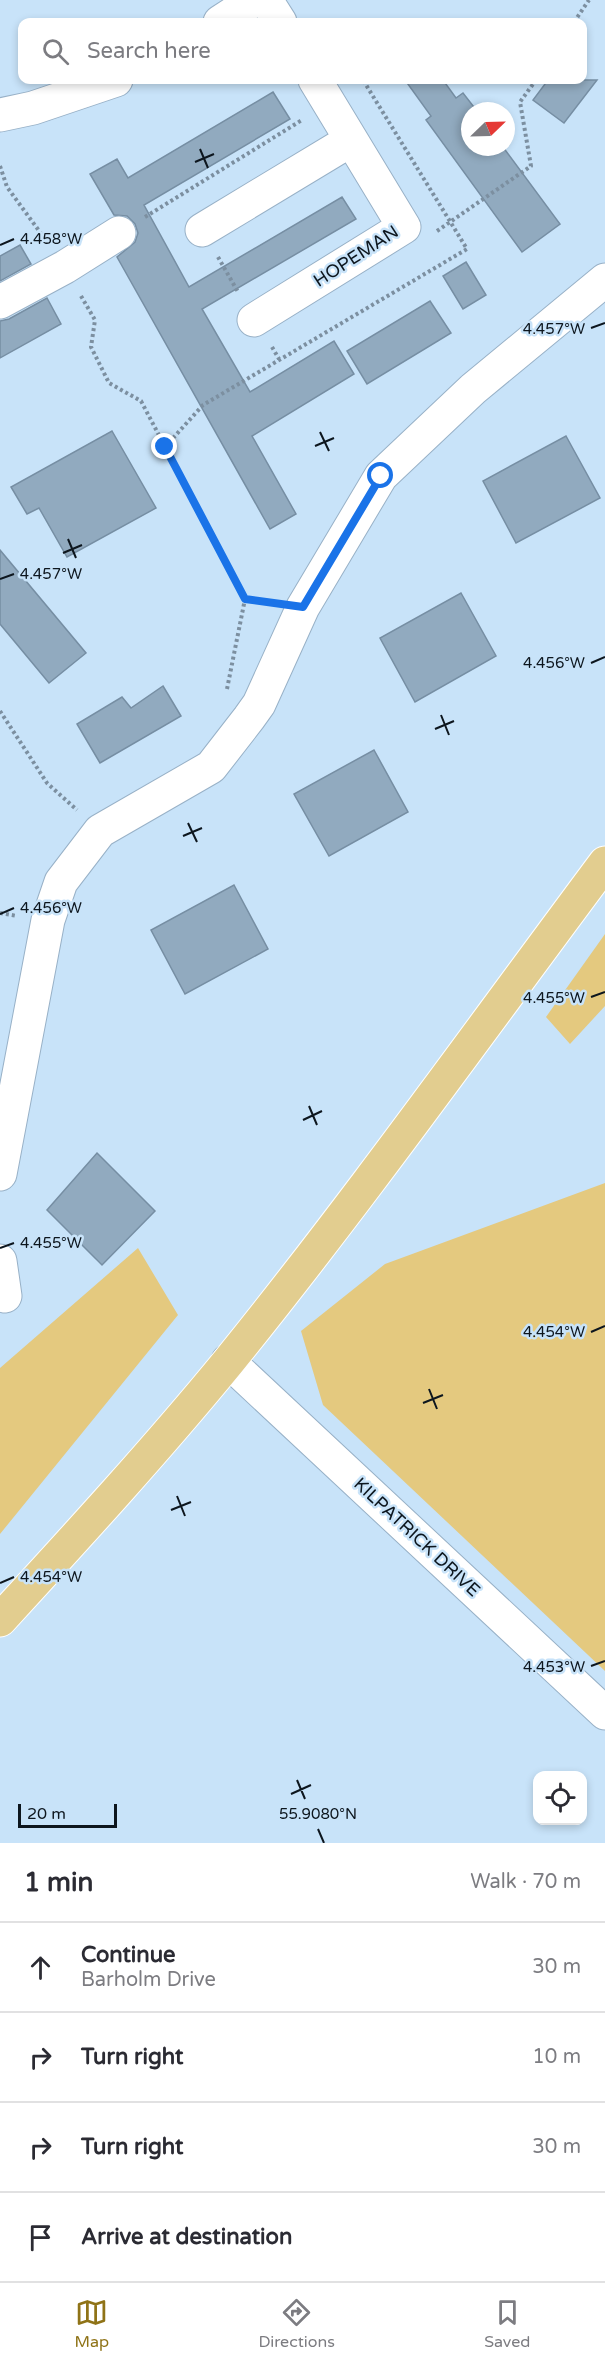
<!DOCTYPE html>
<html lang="en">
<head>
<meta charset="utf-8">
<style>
	body { margin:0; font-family:"Varela Round",sans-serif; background:#f2f2f3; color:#2b2b33 }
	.controls { position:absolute; right:18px; bottom:18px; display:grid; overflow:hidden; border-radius:12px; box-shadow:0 3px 9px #0003 }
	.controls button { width:54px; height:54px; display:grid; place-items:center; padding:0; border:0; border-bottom:2px solid #e1e1e2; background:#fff; color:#2b2b33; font:30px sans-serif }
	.compass { position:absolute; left:461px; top:102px; width:54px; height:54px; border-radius:50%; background:#fff; box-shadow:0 3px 9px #0003; rotate:67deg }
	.scale { position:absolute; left:18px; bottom:15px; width:99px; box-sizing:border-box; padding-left:6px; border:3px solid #0d161e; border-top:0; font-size:16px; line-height:21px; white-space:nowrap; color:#0d161e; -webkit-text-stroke:4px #c8e3f9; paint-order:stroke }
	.stop { position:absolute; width:18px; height:18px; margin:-14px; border:4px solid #1a73e8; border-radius:50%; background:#fff }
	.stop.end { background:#1a73e8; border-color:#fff; box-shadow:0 2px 6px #0008 }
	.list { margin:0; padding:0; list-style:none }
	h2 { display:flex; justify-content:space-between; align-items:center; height:78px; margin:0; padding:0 24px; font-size:26px }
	h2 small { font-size:20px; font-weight:400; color:#7c7c81 }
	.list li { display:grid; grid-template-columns:39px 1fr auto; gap:18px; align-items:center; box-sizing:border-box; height:90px; padding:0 24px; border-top:2px solid #e1e1e2 }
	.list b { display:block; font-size:22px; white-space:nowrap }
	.list p { margin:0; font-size:20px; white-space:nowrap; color:#7c7c81 }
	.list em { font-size:20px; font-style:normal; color:#7c7c81 }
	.icon { flex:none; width:33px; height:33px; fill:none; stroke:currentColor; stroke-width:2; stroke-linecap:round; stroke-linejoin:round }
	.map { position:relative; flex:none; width:605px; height:1843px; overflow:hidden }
	.search { position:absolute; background:#fff; box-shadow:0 3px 9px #0003; left:18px; right:18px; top:18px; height:66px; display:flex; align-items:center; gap:15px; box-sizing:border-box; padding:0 21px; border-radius:12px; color:#7c7c81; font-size:22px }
	.sheet { height:438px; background:#fff }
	nav { display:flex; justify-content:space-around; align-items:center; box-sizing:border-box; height:84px; border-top:2px solid #e1e1e2; background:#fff; font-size:16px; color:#7c7c81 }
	nav a { display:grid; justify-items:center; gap:3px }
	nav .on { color:#8f7317 }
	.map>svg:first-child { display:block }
	.green { fill:#e4c97f }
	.building { fill:#91aabf; stroke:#768ea3; stroke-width:1.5 }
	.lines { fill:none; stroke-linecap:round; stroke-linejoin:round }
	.minor-casing { stroke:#98b1c7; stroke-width:35 }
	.major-casing { stroke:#fff; stroke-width:35 }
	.path { stroke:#7c8fa0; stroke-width:4; stroke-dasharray:3 3; stroke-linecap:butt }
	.minor { stroke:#fff; stroke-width:33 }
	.major { stroke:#e2cd8f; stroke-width:33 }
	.route { stroke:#1a73e8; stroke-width:8 }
	.ticks { fill:none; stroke:#0d161e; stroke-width:2 }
	.labels { text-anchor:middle; stroke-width:5; stroke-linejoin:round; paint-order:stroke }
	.street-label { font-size:18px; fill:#0d161e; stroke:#c8e3f9 }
	.ticks-label { font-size:15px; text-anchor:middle; fill:#0d161e; stroke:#c8e3f9; stroke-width:5; stroke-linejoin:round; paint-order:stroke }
</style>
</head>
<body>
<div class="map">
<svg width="605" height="1843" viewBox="0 0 605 1843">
	<rect width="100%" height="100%" fill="#c8e3f9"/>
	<!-- green -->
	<path class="green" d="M605 934V1006L570 1044 546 1017Z
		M605 1183V1671L323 1405 301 1331 385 1264Z
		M138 1248 178 1315 0 1534V1368Z"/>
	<!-- building -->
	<path class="building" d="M405 80H443L456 98 463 93 477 111H470V147H503L560 224 522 252 426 120 431 116Z
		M548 80H597L564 123 533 100Z
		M273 92 290 119 144 205 189 287 342 197 356 219 202 309 250 392 334 341 354 374 252 436 296 514 270 529 117 257 135 242 138 233 135 224 127 216 114 215 90 174 117 159 128 178Z
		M20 245 31 264 0 281V256Z
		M466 262 486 295 463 309 443 276Z
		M47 298 61 324 0 358V321L9 319Z
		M430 301 451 333 367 384 347 351Z
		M112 431 156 508 67 557 39 508 27 514 11 487Z
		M566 436 600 498 516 543 483 481Z
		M0 550 86 653 49 683 0 624Z
		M461 593 496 656 415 702 380 638Z
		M163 686 181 716 100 763 77 724 122 697 131 708Z
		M374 750 408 812 329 856 294 794Z
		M234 885 268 949 185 994 151 930Z
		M97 1153 155 1211 102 1265 47 1210Z"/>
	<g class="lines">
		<!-- minor casing -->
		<g class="minor-casing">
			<path id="minor" d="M266 0 280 22
				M220 22 254 0
				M0 115 33 108 116 80
				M202 230 351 140
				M0 302 65 267 119 233
				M254 320 404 227 315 80
				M0 1174 48 920 61 882 100 831 211 767 249 718 259 704 303 607 381 476 473 389 605 280
				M0 1261 5 1296
				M228 1361 605 1713"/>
		</g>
		<!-- major casing -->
		<g class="major-casing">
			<path id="major" d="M0 1620C78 1535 156 1450 229 1361 360 1199 481 1029 605 863"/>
		</g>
		<!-- path -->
		<path class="path" d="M574 22 589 0
			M0 166 7 187 45 239
			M145 217 302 120
			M437 231 531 166 520 102 536 80
			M218 257 238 292
			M81 296 95 320 91 347 109 383 141 401 245 599 270 602
			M272 347 279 359
			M165 447 203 405 467 249 363 80
			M227 689 245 599
			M0 711 47 783 77 810
			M0 913 17 916"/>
		<!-- minor -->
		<use href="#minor" class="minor"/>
		<!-- major -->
		<use href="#major" class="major"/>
	</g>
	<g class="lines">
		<!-- route -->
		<path class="route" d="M165 447 245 599 303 607 381 476"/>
	</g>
	<!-- ticks -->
	<path class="ticks" d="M200 149 208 168M195 162 214 154M0 245 14 239M591 328 605 323M320 432 329 451M315 446 334 438M68 539 76 558M63 553 82 545M0 579 14 574M591 663 605 657M441 715 449 735M435 729 454 721M188 823 197 842M183 836 202 828M0 914 14 908M591 997 605 992M309 1106 317 1125M303 1120 322 1111M0 1248 14 1243M591 1332 605 1326M429 1389 437 1409M423 1403 443 1395M177 1496 185 1516M171 1510 191 1502M0 1583 14 1577M591 1666 605 1661M297 1780 305 1799M291 1794 311 1785M318 1829 324 1843"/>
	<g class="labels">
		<!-- street labels -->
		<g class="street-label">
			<text transform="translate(356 256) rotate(-33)" y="6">HOPEMAN</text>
			<text transform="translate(417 1537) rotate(43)" y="6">KILPATRICK DRIVE</text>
		</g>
	</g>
	<g class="ticks-label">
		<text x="51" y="244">4.458°W</text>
		<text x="554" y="334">4.457°W</text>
		<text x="51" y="579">4.457°W</text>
		<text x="554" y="668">4.456°W</text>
		<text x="51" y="913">4.456°W</text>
		<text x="554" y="1003">4.455°W</text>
		<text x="51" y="1248">4.455°W</text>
		<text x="554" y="1337">4.454°W</text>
		<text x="51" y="1582">4.454°W</text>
		<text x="554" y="1672">4.453°W</text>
		<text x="318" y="1819">55.9080°N</text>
	</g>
</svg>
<div class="controls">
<button><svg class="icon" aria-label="locate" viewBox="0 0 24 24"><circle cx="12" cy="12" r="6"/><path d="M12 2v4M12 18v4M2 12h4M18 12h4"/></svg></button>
</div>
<svg class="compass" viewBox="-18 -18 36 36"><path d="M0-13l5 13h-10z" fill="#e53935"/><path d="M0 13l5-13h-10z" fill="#7c7c81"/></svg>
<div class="scale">20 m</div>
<div class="stop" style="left:381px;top:476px"></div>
<div class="stop end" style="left:165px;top:447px"></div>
<div class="search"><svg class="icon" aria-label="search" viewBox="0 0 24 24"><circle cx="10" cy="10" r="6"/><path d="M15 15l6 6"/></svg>Search here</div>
</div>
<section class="sheet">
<h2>1 min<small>Walk · 70 m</small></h2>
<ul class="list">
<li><svg class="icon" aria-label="ahead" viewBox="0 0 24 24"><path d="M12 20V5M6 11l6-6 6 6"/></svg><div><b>Continue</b><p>Barholm Drive</p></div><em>30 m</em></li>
<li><svg class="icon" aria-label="right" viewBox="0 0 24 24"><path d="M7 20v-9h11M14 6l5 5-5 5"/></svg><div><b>Turn right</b></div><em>10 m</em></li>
<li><svg class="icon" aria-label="right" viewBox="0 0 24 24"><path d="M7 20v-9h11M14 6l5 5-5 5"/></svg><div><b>Turn right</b></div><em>30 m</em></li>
<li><svg class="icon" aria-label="arrive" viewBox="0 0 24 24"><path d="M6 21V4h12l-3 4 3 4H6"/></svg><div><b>Arrive at destination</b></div></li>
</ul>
</section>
<nav>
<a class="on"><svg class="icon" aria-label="map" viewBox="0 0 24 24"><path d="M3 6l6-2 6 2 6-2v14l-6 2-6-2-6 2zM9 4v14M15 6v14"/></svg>Map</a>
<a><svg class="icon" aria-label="directions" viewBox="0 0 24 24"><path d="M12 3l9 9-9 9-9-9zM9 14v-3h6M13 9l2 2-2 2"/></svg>Directions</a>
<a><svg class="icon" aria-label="saved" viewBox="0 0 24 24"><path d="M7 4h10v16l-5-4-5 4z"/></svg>Saved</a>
</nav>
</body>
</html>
